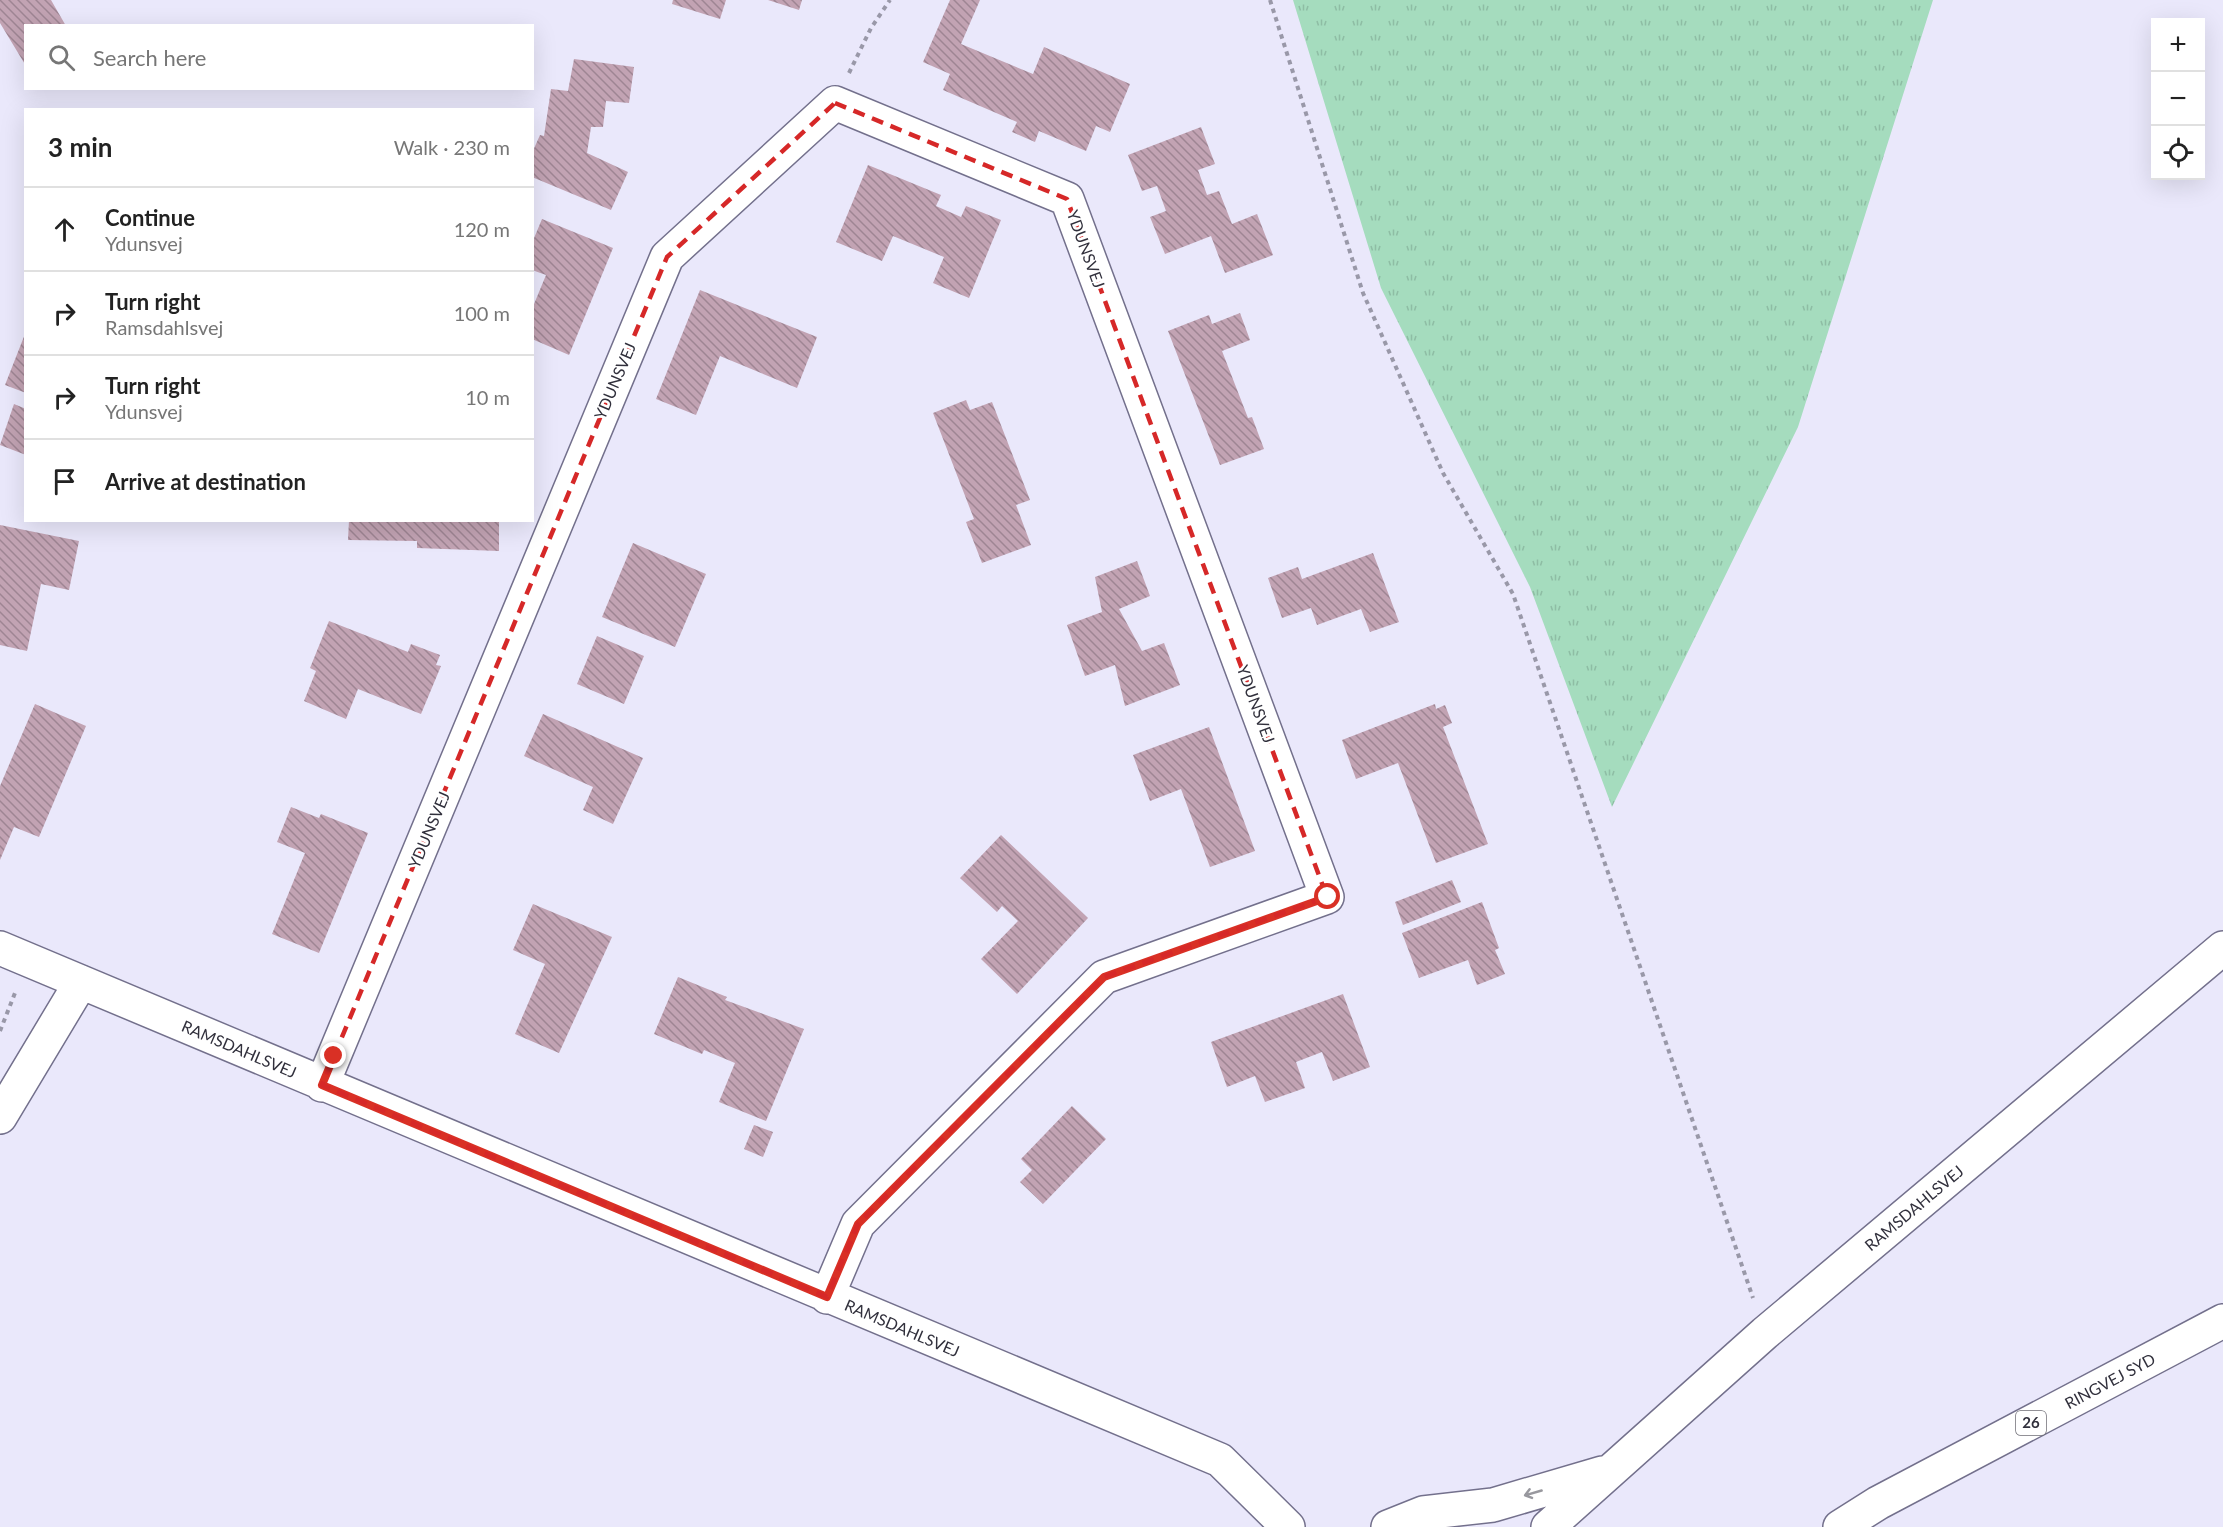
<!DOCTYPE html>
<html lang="en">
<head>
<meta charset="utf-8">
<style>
	body { margin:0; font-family:Lato,sans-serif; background:#f2f2f2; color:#222 }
	.controls { position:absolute; right:18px; top:18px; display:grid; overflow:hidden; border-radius:0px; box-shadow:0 6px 24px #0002 }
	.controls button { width:54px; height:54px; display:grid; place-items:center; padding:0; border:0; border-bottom:2px solid #e0e0e0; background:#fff; color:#222; font:30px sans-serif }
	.stop { position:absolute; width:18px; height:18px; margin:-14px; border:4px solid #d93025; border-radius:50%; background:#fff }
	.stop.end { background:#d93025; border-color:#fff; box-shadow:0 2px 6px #0008 }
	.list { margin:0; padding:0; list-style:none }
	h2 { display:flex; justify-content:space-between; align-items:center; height:78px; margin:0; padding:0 24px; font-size:26px }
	h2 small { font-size:20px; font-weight:400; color:#767676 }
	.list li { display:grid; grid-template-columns:39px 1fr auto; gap:18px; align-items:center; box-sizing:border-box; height:84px; padding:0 24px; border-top:2px solid #e0e0e0 }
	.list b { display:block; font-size:22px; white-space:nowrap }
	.list p { margin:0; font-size:20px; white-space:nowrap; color:#767676 }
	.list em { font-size:20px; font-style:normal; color:#767676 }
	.icon { flex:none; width:33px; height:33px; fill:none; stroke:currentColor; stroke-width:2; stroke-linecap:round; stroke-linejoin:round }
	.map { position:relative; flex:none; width:2223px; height:1527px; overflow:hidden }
	.search { position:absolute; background:#fff; box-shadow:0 6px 24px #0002; left:24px; top:24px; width:510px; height:66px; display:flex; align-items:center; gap:15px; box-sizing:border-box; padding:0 21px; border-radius:0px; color:#767676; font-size:22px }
	.panel { position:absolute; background:#fff; box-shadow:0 6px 24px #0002; left:24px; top:108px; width:510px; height:414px; border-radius:0px }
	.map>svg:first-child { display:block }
	.grass { fill:url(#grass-tufts) }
	.building { fill:url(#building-back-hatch) }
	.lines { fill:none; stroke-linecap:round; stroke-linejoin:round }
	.minor-casing { stroke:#73708c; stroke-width:36 }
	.major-casing { stroke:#73708c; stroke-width:36 }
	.path { stroke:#9998a8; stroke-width:4; stroke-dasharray:4.5 4.5; stroke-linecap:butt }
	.minor { stroke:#fff; stroke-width:33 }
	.major { stroke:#fff; stroke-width:33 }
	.oneway { stroke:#98989e }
	.route { stroke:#d93025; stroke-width:8 }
	.marked { fill:none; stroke:#d62828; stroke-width:4.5; stroke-dasharray:12 8; stroke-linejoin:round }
	.labels { text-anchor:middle; stroke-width:5; stroke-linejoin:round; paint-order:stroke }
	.shield { fill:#fff; stroke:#6f6e76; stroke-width:1.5 }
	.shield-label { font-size:15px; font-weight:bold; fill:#31303c }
	.street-label { font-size:16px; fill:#31303c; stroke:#fff }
</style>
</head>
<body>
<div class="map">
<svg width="2223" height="1527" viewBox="0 0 2223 1527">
	<defs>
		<pattern id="grass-tufts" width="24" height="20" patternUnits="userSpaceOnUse" patternTransform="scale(1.5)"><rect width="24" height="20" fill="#a5dcbe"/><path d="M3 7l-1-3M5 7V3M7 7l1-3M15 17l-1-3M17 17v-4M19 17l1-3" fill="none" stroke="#8ebda4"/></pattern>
		<pattern id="building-back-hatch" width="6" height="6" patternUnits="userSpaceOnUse" patternTransform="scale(1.5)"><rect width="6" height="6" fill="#c2a3b3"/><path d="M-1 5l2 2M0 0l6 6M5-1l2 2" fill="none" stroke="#9e8593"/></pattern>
	</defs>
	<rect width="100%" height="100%" fill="#eae8fb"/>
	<!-- grass -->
	<path class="grass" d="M1293 0H1933L1798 427 1612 807 1530 587 1381 288Z"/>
	<!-- building -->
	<path class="building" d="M0 0H51L66 26H26V66L0 23Z
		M673 0H726L720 19 672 4Z
		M768 0H802L799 10Z
		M950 0H980L961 44 1033 74 1044 47 1130 84 1110 132 1096 126 1086 151 1039 131 1035 142 1012 132 1017 122 943 90 950 74 923 62Z
		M574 59 634 67 629 103 606 101 603 127H591L587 153 628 172 611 210 532 177V153L540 135 544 136 551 89 568 91Z
		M1201 127 1215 164 1198 170 1207 195 1219 191 1232 224 1257 214 1273 255 1225 273 1211 236 1165 254 1150 217 1166 211 1157 186 1142 191 1128 155Z
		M868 165 941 195 936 206 961 217 966 206 1001 220 969 298 933 283 944 257 893 236 882 261 836 242Z
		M542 219 613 248 569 355 532 339V309L546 275 532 270V243Z
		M700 290 817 337 797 388 720 356 696 415 656 399Z
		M1240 313 1250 340 1222 351 1248 418 1252 417 1264 449 1220 465 1168 331 1209 315 1212 324Z
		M25 334H26V393L5 385Z
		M966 400 970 410 992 402 1030 500 1016 505 1031 545 982 563 966 522 974 519 933 413Z
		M14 404 26 409V455L0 445Z
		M349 520H499V551L417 548V541L348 540Z
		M0 525 79 541 69 590 41 584 27 651 0 645Z
		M633 543 706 574 675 647 602 617Z
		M1373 553 1399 622 1370 632 1361 609 1317 625 1311 608 1282 618 1268 578 1298 567 1302 579Z
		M1137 561 1150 596 1119 609 1142 651 1164 643 1180 685 1125 706 1115 665 1085 676 1067 625 1102 612 1095 577Z
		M329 621 408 652 411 644 440 655 436 665 441 666 421 714 358 689 346 719 304 701 316 671 310 668Z
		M597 636 644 656 624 704 577 684Z
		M35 704 86 726 39 837 14 827 0 860V786Z
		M1435 704 1436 709 1445 705 1452 723 1443 727 1488 844 1436 863 1398 763 1356 779 1342 740Z
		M543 714 643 758 613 824 583 810 593 787 524 756Z
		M1209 727 1255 851 1210 867 1181 789 1150 801 1133 755Z
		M291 807 319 818 321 814 368 833 319 953 272 934 305 853 277 842Z
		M1001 835 1088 918 1017 994 981 959 1018 921 1002 906 997 912 960 878Z
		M1452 880 1461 902 1403 925 1395 902Z
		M1482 902 1499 948 1495 950 1505 974 1477 985 1468 960 1419 978 1402 933Z
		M533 904 612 937 559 1053 515 1034 545 964 513 950Z
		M678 977 727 997 725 1000 804 1029 766 1121 719 1102 735 1063 704 1050 702 1054 654 1034Z
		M1343 994 1370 1067 1333 1081 1322 1052 1296 1062 1305 1088 1265 1102 1255 1076 1227 1087 1211 1042Z
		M1072 1106 1106 1139 1043 1204 1020 1182 1032 1170 1021 1159Z
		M754 1125 773 1132 763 1157 744 1149Z"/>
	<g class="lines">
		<!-- minor casing -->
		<g class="minor-casing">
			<path id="minor" d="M0 948 1220 1460 1288 1527
				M322 1085 667 257 835 103 1067 199 1327 897 1104 977 858 1224 827 1297
				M0 1117 81 982
				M1388 1527 1423 1513 1493 1505 1602 1473
				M1548 1527 1765 1333 2223 948"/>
		</g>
		<!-- major casing -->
		<g class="major-casing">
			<path id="major" d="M1840 1527 1878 1503 2223 1321"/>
		</g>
		<!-- path -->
		<path class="path" d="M1270 0 1363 293 1443 473 1513 594 1753 1298
			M849 73 871 28 890 0
			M0 1031 15 993"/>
		<!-- minor -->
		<use href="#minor" class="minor"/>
		<!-- major -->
		<use href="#major" class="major"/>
	</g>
	<!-- one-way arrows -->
	<defs><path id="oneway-shaft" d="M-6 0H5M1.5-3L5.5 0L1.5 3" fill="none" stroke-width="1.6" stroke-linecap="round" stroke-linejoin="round" transform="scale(1.5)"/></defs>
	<use class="oneway" href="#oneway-shaft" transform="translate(1533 1493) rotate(164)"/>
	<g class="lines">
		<!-- route -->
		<path class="route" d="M334 1056 322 1085 827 1297 858 1224 1104 977 1328 897"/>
	</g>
	<!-- marked area -->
	<path class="marked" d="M835 103 1067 199 1327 897 1104 977 858 1224 827 1297 322 1085 667 257Z"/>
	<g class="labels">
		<!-- shield labels -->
		<rect class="shield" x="2016" y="1411" width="30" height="24" rx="4.5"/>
		<g class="shield-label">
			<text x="2031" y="1428">26</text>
		</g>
		<!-- street labels -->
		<g class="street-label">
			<text transform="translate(1086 249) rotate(70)" y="6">YDUNSVEJ</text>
			<text transform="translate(615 381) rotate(-67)" y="6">YDUNSVEJ</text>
			<text transform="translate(1256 704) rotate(70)" y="6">YDUNSVEJ</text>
			<text transform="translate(429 830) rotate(-67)" y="6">YDUNSVEJ</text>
			<text transform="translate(239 1049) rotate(23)" y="6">RAMSDAHLSVEJ</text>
			<text transform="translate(1914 1208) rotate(-40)" y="6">RAMSDAHLSVEJ</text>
			<text transform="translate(902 1328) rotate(23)" y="6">RAMSDAHLSVEJ</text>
			<text transform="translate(2110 1381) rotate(-28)" y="6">RINGVEJ SYD</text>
		</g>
	</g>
</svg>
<div class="controls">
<button>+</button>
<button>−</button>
<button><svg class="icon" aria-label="locate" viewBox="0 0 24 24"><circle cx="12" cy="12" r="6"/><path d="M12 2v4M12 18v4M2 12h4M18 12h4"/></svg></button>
</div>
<div class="stop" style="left:1328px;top:897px"></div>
<div class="stop end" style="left:334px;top:1056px"></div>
<div class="search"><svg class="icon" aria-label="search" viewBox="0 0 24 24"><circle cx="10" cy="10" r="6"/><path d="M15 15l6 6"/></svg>Search here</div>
<section class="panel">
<h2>3 min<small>Walk · 230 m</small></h2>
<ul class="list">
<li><svg class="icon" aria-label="ahead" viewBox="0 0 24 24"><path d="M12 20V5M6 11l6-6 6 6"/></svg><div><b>Continue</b><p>Ydunsvej</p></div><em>120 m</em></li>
<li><svg class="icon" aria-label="right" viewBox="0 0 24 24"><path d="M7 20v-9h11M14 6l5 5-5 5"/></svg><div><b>Turn right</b><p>Ramsdahlsvej</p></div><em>100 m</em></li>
<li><svg class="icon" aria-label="right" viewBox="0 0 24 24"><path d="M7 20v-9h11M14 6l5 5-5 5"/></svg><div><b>Turn right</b><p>Ydunsvej</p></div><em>10 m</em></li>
<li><svg class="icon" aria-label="arrive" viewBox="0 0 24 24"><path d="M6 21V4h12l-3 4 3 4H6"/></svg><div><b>Arrive at destination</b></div></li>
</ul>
</section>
</div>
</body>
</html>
